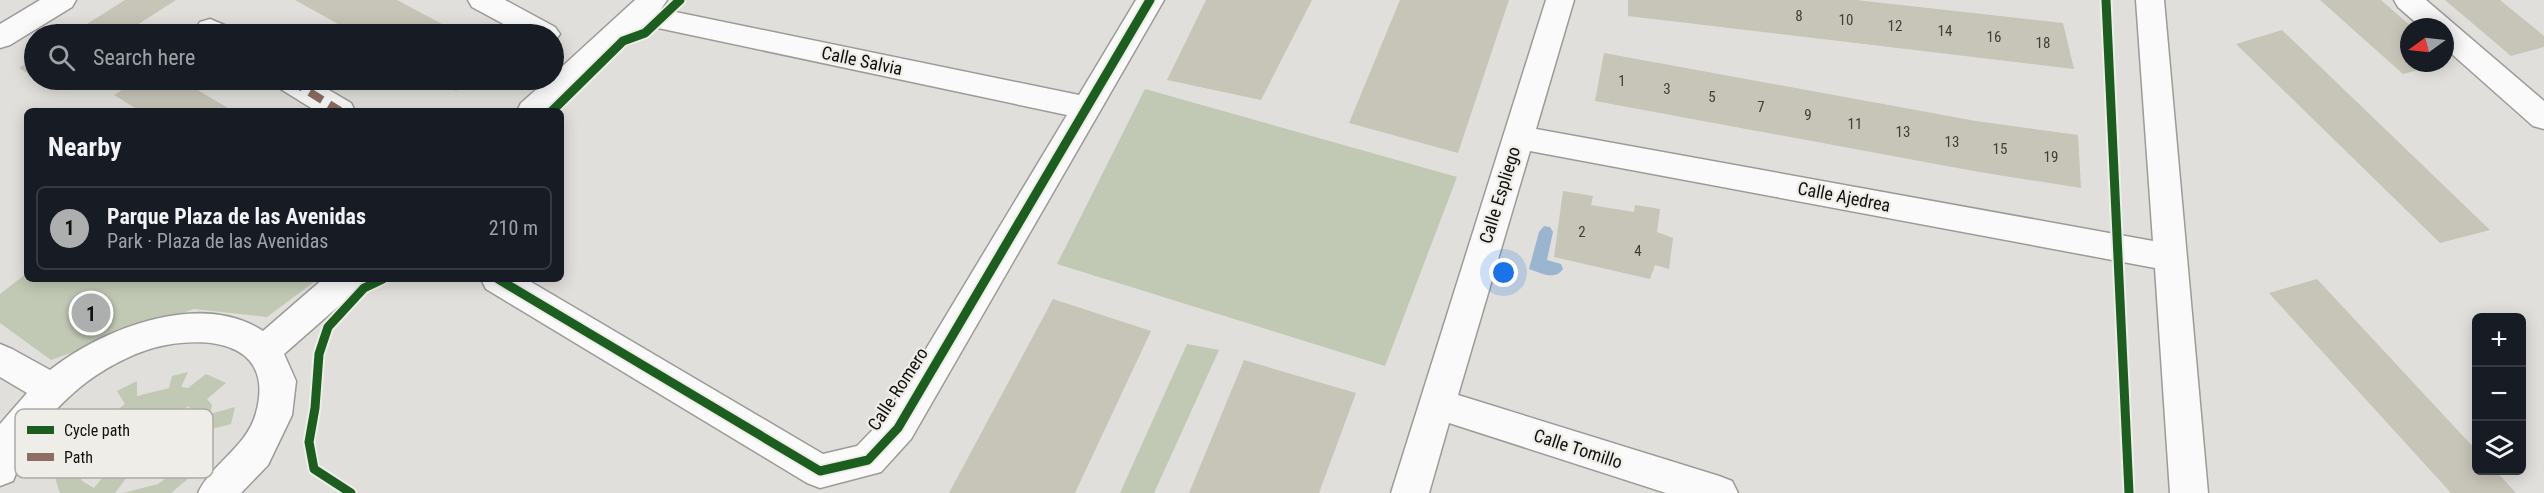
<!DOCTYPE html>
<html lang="en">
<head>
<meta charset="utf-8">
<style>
	body { margin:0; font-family:"Roboto Condensed",sans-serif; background:#20242c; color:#f1f3f6 }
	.controls { position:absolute; right:18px; bottom:18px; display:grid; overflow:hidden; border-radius:9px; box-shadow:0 3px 15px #0003 }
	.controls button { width:54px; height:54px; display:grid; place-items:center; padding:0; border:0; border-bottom:2px solid #363941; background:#171b24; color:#f1f3f6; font:30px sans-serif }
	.compass { position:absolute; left:2400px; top:18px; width:54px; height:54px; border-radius:50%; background:#171b24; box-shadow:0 3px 15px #0003; rotate:255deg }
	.you { position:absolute; left:1504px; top:273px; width:21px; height:21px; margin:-15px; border:4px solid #fff; border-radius:50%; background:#1a73e8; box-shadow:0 0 0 9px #1a73e833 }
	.badge { display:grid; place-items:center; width:39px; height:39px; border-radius:50%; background:#adaeae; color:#111; font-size:20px; font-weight:700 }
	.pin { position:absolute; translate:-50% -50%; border:3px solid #fff; box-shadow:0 2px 6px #0006 }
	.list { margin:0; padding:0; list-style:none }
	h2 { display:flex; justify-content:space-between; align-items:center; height:78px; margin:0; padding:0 24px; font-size:26px }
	h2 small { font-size:20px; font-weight:400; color:#9ea1a6 }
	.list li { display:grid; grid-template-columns:39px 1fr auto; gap:18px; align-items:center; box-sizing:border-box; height:84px; margin:0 12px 12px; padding:0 12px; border:2px solid #363941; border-radius:9px }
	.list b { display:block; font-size:22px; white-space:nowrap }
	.list p { margin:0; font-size:20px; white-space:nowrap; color:#9ea1a6 }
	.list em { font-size:20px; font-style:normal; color:#9ea1a6 }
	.icon { flex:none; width:33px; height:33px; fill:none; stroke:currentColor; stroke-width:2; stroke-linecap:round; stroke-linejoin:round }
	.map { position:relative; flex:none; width:2544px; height:493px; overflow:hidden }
	.search { position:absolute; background:#171b24; box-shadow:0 3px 15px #0003; left:24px; top:24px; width:540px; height:66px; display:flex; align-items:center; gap:15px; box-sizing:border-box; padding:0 21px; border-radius:33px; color:#9ea1a6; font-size:22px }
	.panel { position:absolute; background:#171b24; box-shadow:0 3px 15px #0003; left:24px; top:108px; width:540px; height:174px; border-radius:9px }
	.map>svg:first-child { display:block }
	.green { fill:#c1c8b4 }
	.water { fill:#9bb5d0 }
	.building { fill:#c7c5b8 }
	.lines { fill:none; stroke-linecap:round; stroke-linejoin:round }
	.street-casing { stroke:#9c9b98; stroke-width:3 }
	.street { fill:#fafafa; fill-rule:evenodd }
	.quiet { stroke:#8d6e63; stroke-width:8; stroke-dasharray:15 8; stroke-linecap:butt }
	.cycleway-casing { stroke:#efede7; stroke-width:13 }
	.cycleway { stroke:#1b5e20; stroke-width:9 }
	.labels { text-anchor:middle; stroke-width:4.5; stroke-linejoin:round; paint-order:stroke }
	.number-label { font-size:15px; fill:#3f3e39 }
	.street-label { font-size:18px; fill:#12110f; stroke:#efede7 }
	.key { fill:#efede7; stroke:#adaba6; stroke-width:1.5 }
	.key-label { font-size:16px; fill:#12110f }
</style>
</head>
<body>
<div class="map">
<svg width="2544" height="493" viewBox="0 0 2544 493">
	<rect width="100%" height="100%" fill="#e0dfdb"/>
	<!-- green -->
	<path class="green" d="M1145 89 1457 177 1385 366 1057 264Z
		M27 273V279H318L267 317 194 309 51 360 0 323V294Z
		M1187 344 1219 350 1154 493H1120Z
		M188 372 181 387 188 388 206 374 226 383 207 399 212 405 210 414 235 407 231 424 208 430 204 441 180 462 153 449 192 409 188 406 178 416 166 419 143 444 97 436 101 423 125 404 117 391 137 381V396L169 388 172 376Z
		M72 430H89L76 466 82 481 94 488 114 463 133 469 115 493H60C49 464 56 455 72 430Z
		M193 459 201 468 171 493H123L158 484Z"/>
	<!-- water -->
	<path class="water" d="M1544 226 1550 227 1553 232 1547 260 1561 264 1563 269C1555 281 1541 273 1529 269L1539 232Z"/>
	<!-- building -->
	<path class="building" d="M125 0H176L123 34H71Z
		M295 0H397L461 34H356Z
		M1206 0H1312L1261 100 1167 80Z
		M1400 0H1509L1458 153 1349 123Z
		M1628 0H1856L2063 23 2074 69 1628 16Z
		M2320 0H2381L2412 27H2409V63L2441 64 2403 74Z
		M2445 0H2500L2544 36V47L2511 56Z
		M2282 30 2490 230 2440 243 2236 44Z
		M1604 53 1976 121 2078 135 2081 188 1979 172 1595 101Z
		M34 58V77L19 68Z
		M137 80H181L233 111H140L114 95Z
		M436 80H471L456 91Z
		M1563 191 1593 196 1591 205 1634 212 1635 205 1660 209 1657 232 1673 238 1669 269 1655 265 1650 279 1554 257Z
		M2317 279 2476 450V470H2495L2516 493H2451L2269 293Z
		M1053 299 1151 331 1075 493H949Z
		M1244 360 1356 393 1319 493H1189Z"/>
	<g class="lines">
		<!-- street casing -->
		<g class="street-casing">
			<path id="street" d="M40 0H76L72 7 10 45 0 48V24Z
				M468 0H505L555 27 560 34 554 42V34H522L472 7Z
				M635 0H667L661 9 1079 95 1136 0H1164L911 439 881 472 820 488 807 483 486 289 481 279H526L823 454 857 446 885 417 1067 115 644 25 551 111H517L521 103 547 80H554V74Z
				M1546 0H1574L1536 129 2153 241 2136 0H2164L2208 493H2170L2155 268 1530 151 1458 395 1719 476 1732 481 1738 493H1666L1449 423 1429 493H1391Z
				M2394 0H2426L2544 101V129L2533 126 2445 48V27H2421L2398 7Z
				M210 19 229 27 233 34H199L195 29 200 22Z
				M275 80H312L351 103 355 111H316L279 88Z
				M323 279H363L358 289 284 354 296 381 292 415 268 465 241 493H198C212 463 247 447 256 413 274 347 218 336 166 345 139 350 110 365 88 381 70 394 37 427 26 447 21 457 18 470 13 481L0 486V424L27 393 0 377V344L12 349 50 370C103 328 201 290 263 331Z"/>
		</g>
		<!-- street -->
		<use href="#street" class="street"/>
		<!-- quiet -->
		<path class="quiet" d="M210 29 219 34
			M290 80 340 111"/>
		<!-- cycleway casing -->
		<g class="cycleway-casing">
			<path id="cycleway" d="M2106 0 2129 493
				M552 111 623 41 645 33 680 0
				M498 279 820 471 868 460 898 428 1150 0
				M351 493 314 469 309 442 315 408 319 354 328 327 364 288 383 279"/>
		</g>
		<!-- cycleway -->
		<use href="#cycleway" class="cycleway"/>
	</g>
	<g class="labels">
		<!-- number labels -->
		<g class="number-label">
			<text x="1799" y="21">8</text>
			<text x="1846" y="25">10</text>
			<text x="1895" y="31">12</text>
			<text x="1945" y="36">14</text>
			<text x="1994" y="42">16</text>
			<text x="2043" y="48">18</text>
			<text x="1622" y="86">1</text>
			<text x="1667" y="94">3</text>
			<text x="1712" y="102">5</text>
			<text x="1761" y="112">7</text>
			<text x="1808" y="120">9</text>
			<text x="1855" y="129">11</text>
			<text x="1903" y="137">13</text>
			<text x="1952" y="147">13</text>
			<text x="2000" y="154">15</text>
			<text x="2051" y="162">19</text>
			<text x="1582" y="237">2</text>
			<text x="1638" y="256">4</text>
		</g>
		<!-- street labels -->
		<g class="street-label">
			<text transform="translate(862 61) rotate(12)" y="6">Calle Salvia</text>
			<text transform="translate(1500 195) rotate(-73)" y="6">Calle Espliego</text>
			<text transform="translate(1844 197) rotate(11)" y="6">Calle Ajedrea</text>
			<text transform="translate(898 389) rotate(-57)" y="6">Calle Romero</text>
			<text transform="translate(1578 449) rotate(18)" y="6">Calle Tomillo</text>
		</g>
	</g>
	<!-- legend -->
	<rect x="15" y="409" width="198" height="69" rx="9" class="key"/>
	<rect x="27" y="426" width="27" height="8" fill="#1b5e20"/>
	<rect x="27" y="453" width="27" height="8" fill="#8d6e63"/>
	<g class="key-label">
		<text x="64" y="436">Cycle path</text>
		<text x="64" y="463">Path</text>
	</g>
</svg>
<div class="controls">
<button>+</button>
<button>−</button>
<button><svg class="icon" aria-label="layers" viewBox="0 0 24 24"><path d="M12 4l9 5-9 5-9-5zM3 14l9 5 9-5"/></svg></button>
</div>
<svg class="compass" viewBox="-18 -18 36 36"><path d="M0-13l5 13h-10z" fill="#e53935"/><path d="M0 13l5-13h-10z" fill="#9ea1a6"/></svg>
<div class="you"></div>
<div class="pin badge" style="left:91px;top:313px">1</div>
<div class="search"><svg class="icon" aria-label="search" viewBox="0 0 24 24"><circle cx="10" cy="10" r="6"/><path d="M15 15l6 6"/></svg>Search here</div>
<section class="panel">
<h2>Nearby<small></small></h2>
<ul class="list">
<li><span class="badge">1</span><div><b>Parque Plaza de las Avenidas</b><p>Park · Plaza de las Avenidas</p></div><em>210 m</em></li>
</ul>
</section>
</div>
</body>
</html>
